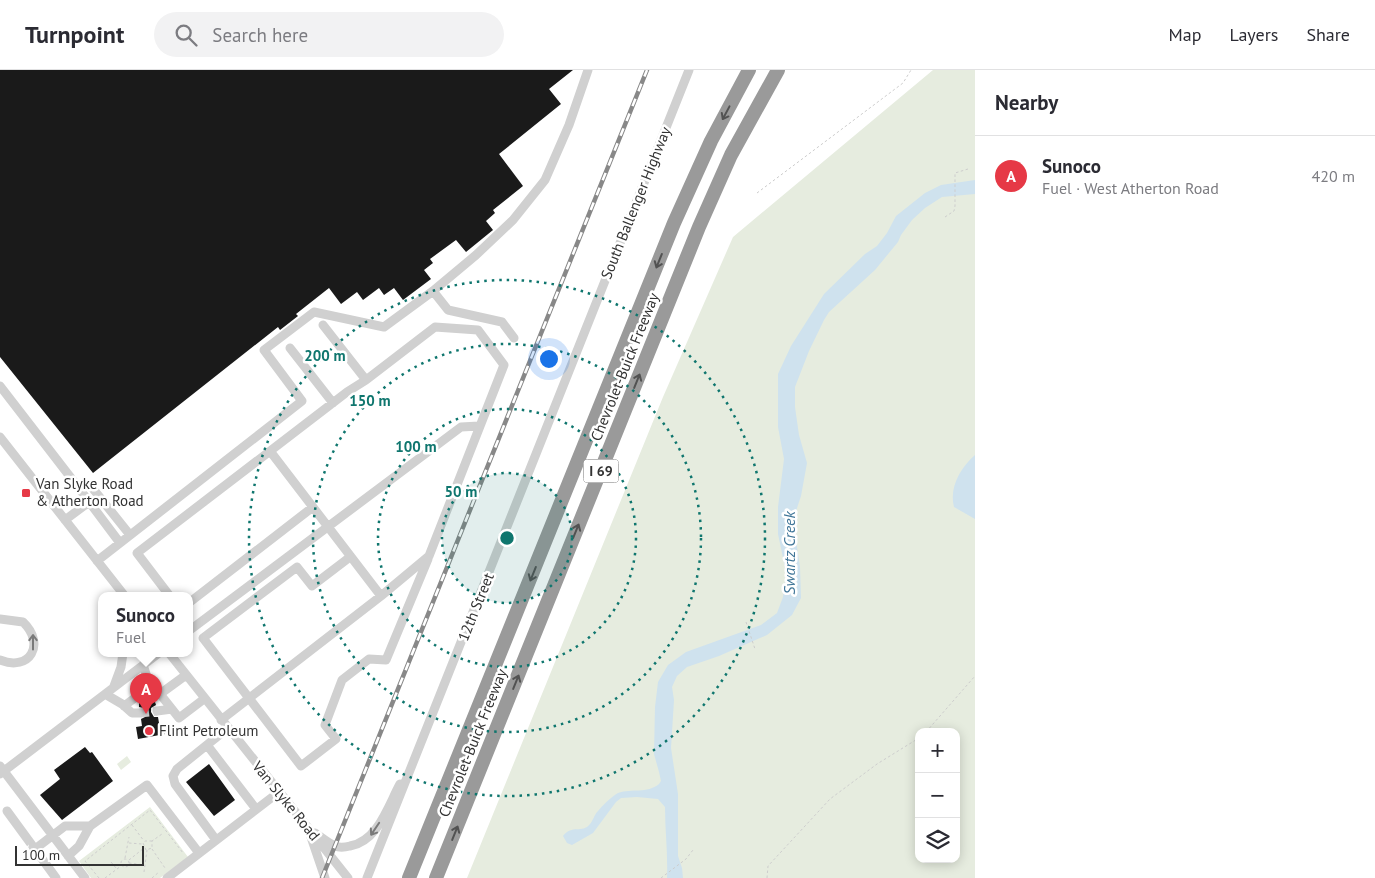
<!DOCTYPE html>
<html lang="en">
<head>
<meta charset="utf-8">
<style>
	body { margin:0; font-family:"PT Sans",sans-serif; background:#f2f2f3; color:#2b2b33 }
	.controls { position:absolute; right:15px; bottom:15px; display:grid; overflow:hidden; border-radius:10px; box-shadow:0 2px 12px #0003 }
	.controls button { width:45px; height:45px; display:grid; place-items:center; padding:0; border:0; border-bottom:1px solid #e1e1e2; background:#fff; color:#2b2b33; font:25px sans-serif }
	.scale { position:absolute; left:15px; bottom:12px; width:129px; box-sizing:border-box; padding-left:5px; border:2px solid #333; border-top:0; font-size:14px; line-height:18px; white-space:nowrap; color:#333; -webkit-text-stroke:4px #fff; paint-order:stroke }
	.you { position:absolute; left:548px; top:288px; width:18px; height:18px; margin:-12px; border:4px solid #fff; border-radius:50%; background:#1a73e8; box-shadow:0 0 0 8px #1a73e833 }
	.badge { display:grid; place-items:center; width:32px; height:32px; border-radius:50%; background:#e63946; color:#fff; font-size:16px; font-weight:700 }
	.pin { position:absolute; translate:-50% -41px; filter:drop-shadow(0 1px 2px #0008) }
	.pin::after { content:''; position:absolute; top:26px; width:18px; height:15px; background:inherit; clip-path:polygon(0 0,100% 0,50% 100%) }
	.popup { position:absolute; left:98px; top:522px; width:95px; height:65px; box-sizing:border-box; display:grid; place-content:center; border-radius:10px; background:#fff; filter:drop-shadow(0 1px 4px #0005); font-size:16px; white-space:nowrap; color:#7c7c81 }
	.popup b { font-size:19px; color:#2b2b33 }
	.popup::after { content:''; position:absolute; left:50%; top:100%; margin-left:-10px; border:10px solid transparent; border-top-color:#fff }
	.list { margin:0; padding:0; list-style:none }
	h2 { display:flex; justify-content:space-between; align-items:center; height:65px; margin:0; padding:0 20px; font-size:21px }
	h2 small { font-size:16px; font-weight:400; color:#7c7c81 }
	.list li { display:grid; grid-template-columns:32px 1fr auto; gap:15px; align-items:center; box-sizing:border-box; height:80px; padding:0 20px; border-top:1px solid #e1e1e2 }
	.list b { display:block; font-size:19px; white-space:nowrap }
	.list p { margin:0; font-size:16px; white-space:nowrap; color:#7c7c81 }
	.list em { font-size:16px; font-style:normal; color:#7c7c81 }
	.icon { flex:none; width:28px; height:28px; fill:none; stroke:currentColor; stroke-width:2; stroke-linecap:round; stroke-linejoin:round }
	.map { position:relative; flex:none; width:975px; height:808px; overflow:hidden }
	header { display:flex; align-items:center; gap:30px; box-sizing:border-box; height:70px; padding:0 25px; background:#fff; border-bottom:1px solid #e1e1e2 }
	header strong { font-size:24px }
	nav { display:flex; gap:28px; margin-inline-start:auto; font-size:18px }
	.search { width:350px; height:45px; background:#f2f2f3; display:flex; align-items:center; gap:12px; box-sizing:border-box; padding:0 18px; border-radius:28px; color:#7c7c81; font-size:19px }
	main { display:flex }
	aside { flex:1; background:#fff }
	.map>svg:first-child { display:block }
	.green { fill:#e6ecdf; fill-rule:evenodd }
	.water { fill:#cfe2ee }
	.building { fill:#1a1a1a }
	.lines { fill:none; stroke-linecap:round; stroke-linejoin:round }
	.minor-tunnel { stroke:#d6d6d6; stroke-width:9; stroke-dasharray:9 4.5; stroke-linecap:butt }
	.path { stroke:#cdcdcd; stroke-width:1; stroke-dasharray:2.5 2.5; stroke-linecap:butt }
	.minor { stroke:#d0d0d0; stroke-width:9 }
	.highway { stroke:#9a9a9a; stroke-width:14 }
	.rail-casing { stroke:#888; stroke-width:4.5 }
	.rail { stroke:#fff; stroke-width:2.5; stroke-dasharray:8; stroke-linecap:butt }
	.oneway { stroke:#525252 }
	.oneway2 { stroke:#7a7a7a }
	.ring { fill:none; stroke:#0f766e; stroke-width:2.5; stroke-dasharray:2.5 5 }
	.poi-dot { fill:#e63946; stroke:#fff; stroke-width:2 }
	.labels { text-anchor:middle; stroke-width:5; stroke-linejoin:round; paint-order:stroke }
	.shield { fill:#fff; stroke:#707070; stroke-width:1 }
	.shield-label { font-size:14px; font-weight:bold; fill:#333 }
	.street-label { font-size:15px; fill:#333; stroke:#fff }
	.poi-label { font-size:15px; fill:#333; stroke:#fff; text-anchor:start }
	.water-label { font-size:16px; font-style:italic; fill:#3f7597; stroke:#fff }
	.centre { fill:#0f766e; stroke:#fff; stroke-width:2.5 }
	.ring-label { font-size:15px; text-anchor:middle; font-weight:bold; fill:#0f766e; stroke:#fff; stroke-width:5; stroke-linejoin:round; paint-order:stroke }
</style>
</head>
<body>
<header>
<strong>Turnpoint</strong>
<div class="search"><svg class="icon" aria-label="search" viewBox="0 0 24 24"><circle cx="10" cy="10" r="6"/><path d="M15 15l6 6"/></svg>Search here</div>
<nav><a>Map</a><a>Layers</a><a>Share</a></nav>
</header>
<main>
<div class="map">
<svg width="975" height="808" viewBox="0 0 975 808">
	<rect width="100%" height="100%" fill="#fff"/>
	<!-- green -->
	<path class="green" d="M933 0H975V808H467L663 327 733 167ZM919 662H956V789H919Z
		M127 686 131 692 121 700 117 694Z
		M150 737 188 787 160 808H91L79 791Z"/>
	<!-- water -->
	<path class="water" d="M975 110V124L942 127 925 138 912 150 901 165 898 172 875 200 829 242 824 250 809 281 795 317V337L799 365 807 393 801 426 793 450 800 497 801 528 792 545 767 565 719 586 687 597 677 606 672 617 674 630 671 678 678 724V786L682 798 683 808H667C668 784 665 761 665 737L658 729 637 727 621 728 616 732 593 763 572 775 567 773 563 766C572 754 582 764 590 754 593 751 594 745 598 741 602 736 612 726 618 723 632 718 647 724 659 714L661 711 659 702 654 684 655 637 658 612 668 595 686 582 761 555 777 543 783 527 786 502 778 464V437L784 389 778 357V304L791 276 824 224 865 184 877 176 887 163 896 146 925 123 941 115Z
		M975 385V449L954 437C949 418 960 398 975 385Z"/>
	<!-- building -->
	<path class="building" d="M0 0H573L549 19 561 34 499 84 523 116 493 140 495 143 486 151 493 160 466 182 456 170 430 189 433 193 424 200 431 209 403 230 394 218 384 225 379 218 363 230 357 222 341 234 329 218 296 244 298 246 280 260 278 257 93 403 0 287Z
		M153 626 156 635 151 638V642L154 647H158L159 653H163L165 664 138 669 136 657 142 656 141 649 145 647 146 643 144 638 139 637V633L147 627Z
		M85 677 90 683 92 682 113 711 62 750 40 725 60 709 54 700Z
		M209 694 235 730 214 746 186 712Z"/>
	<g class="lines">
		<!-- minor-tunnel -->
		<path class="minor-tunnel" d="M140 643 157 641"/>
		<!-- path -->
		<path class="path" d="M757 123 903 13 911 0
			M945 147 954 141 955 136V103L968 99
			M746 552 755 579
			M926 662 975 606
			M132 755 144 771
			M152 771H145L143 773 146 780 152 778V771L162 764
			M129 773 142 774
			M152 779 165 798
			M125 788 129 767
			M121 793a4 4 0 1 1 8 0a4 4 0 1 1-8 0Z
			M129 790 144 778
			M111 792 116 798
			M129 793 144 795
			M144 802 147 780
			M99 808 85 791 150 740 183 783
			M105 808 121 796
			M152 808 159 802
			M661 808 686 789 693 780
			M767 808 768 796 830 729 877 694 919 668"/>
		<!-- minor -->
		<path class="minor" d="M433 221 448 240 502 252 514 268
			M290 278 333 333
			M0 316 78 417 90 415 130 465
			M0 367 124 525
			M270 381 381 526
			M78 417 120 473
			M65 450 89 432
			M350 487 312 516 297 497 203 568 301 696 336 669 325 655 342 610 369 589 386 590 428 489
			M97 491 302 331 264 280 314 242 384 257 433 221 476 185 513 150 545 110 569 55 588 0
			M169 525 137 483 347 322 366 310
			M190 532 313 437
			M0 549 23 552C46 574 30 602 0 590
			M190 560 461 357 479 356
			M169 583 348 808
			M143 595 149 613 160 624
			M186 605 160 624 179 648 204 629
			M114 616 121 597 123 583
			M105 624 122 634 132 643H140
			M124 636 151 616
			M157 641 172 639
			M221 650 381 526 429 486 504 295 478 260 435 257 366 310 323 255
			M207 675 256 739
			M0 696 85 808
			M0 704 159 583
			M7 741 56 808
			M315 763C321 767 328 773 335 776 340 778 346 777 350 776 378 771 388 736 400 714
			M310 764 325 808
			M216 770 175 714 173 706 177 699 228 658
			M35 779 65 756H90
			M68 786 79 776 90 756 147 715 199 783
			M167 808 279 722
			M367 808 689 0"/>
		<!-- highway -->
		<path class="highway" d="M409 808 674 153 711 71 749 0
			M436 808 699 157 731 85 778 0"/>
		<!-- rail casing -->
		<g class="rail-casing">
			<path id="rail" d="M322 808 647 0"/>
		</g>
		<!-- rail -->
		<use href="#rail" class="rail"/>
	</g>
	<!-- one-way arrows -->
	<defs><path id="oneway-shaft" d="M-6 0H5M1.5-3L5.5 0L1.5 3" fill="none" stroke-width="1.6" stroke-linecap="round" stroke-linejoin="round" transform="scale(1.25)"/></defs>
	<g class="oneway">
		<use href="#oneway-shaft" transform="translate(726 43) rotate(118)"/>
		<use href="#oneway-shaft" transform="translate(659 191) rotate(112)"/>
		<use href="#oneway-shaft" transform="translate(637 311) rotate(-68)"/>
		<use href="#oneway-shaft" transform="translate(576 461) rotate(-68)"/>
		<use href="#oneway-shaft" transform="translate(533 504) rotate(112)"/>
		<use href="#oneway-shaft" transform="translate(516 612) rotate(-68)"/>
		<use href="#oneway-shaft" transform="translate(455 763) rotate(-68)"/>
	</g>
	<g class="oneway2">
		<use href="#oneway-shaft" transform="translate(33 572) rotate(-90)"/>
		<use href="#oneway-shaft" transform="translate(375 759) rotate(124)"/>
	</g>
	<!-- distance rings -->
	<circle cx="507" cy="468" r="65" fill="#0f766e" fill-opacity=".12"/>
	<g class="ring">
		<circle cx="507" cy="468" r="65"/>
		<circle cx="507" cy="468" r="129"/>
		<circle cx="507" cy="468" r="194"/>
		<circle cx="507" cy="468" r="258"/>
	</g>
	<!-- markers -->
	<g class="poi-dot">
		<rect x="21" y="418" width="10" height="10" rx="2.5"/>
		<circle cx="149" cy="661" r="5"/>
	</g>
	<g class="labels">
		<!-- shield labels -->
		<rect class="shield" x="583.5" y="389.5" width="35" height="23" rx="4"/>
		<g class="shield-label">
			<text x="601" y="406">I 69</text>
		</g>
		<!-- street labels -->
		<g class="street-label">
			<text transform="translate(636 133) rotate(-68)" y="5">South Ballenger Highway</text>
			<text transform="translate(625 297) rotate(-68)" y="5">Chevrolet-Buick Freeway</text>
			<text transform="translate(476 537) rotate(-68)" y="5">12th Street</text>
			<text transform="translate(473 673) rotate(-68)" y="5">Chevrolet-Buick Freeway</text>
			<text transform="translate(286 731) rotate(51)" y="5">Van Slyke Road</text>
		</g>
		<!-- poi labels -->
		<g class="poi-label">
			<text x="36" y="419">Van Slyke Road<tspan x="36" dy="17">&amp; Atherton Road</tspan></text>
			<text x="159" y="666">Flint Petroleum</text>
		</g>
		<!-- water labels -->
		<g class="water-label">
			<text transform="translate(789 483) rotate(-90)" y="6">Swartz Creek</text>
		</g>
	</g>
	<circle cx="507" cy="468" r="8" class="centre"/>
	<g class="ring-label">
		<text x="325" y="291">200 m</text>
		<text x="370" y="336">150 m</text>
		<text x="416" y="382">100 m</text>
		<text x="461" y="427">50 m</text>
	</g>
</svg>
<div class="controls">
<button>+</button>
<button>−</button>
<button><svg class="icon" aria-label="layers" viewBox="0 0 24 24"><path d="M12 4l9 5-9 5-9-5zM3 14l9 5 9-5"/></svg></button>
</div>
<div class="scale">100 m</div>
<div class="you"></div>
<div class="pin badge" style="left:146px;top:644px">A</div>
<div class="popup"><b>Sunoco</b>Fuel</div>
</div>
<aside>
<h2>Nearby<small></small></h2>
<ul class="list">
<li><span class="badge">A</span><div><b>Sunoco</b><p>Fuel · West Atherton Road</p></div><em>420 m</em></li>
</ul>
</aside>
</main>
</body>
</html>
